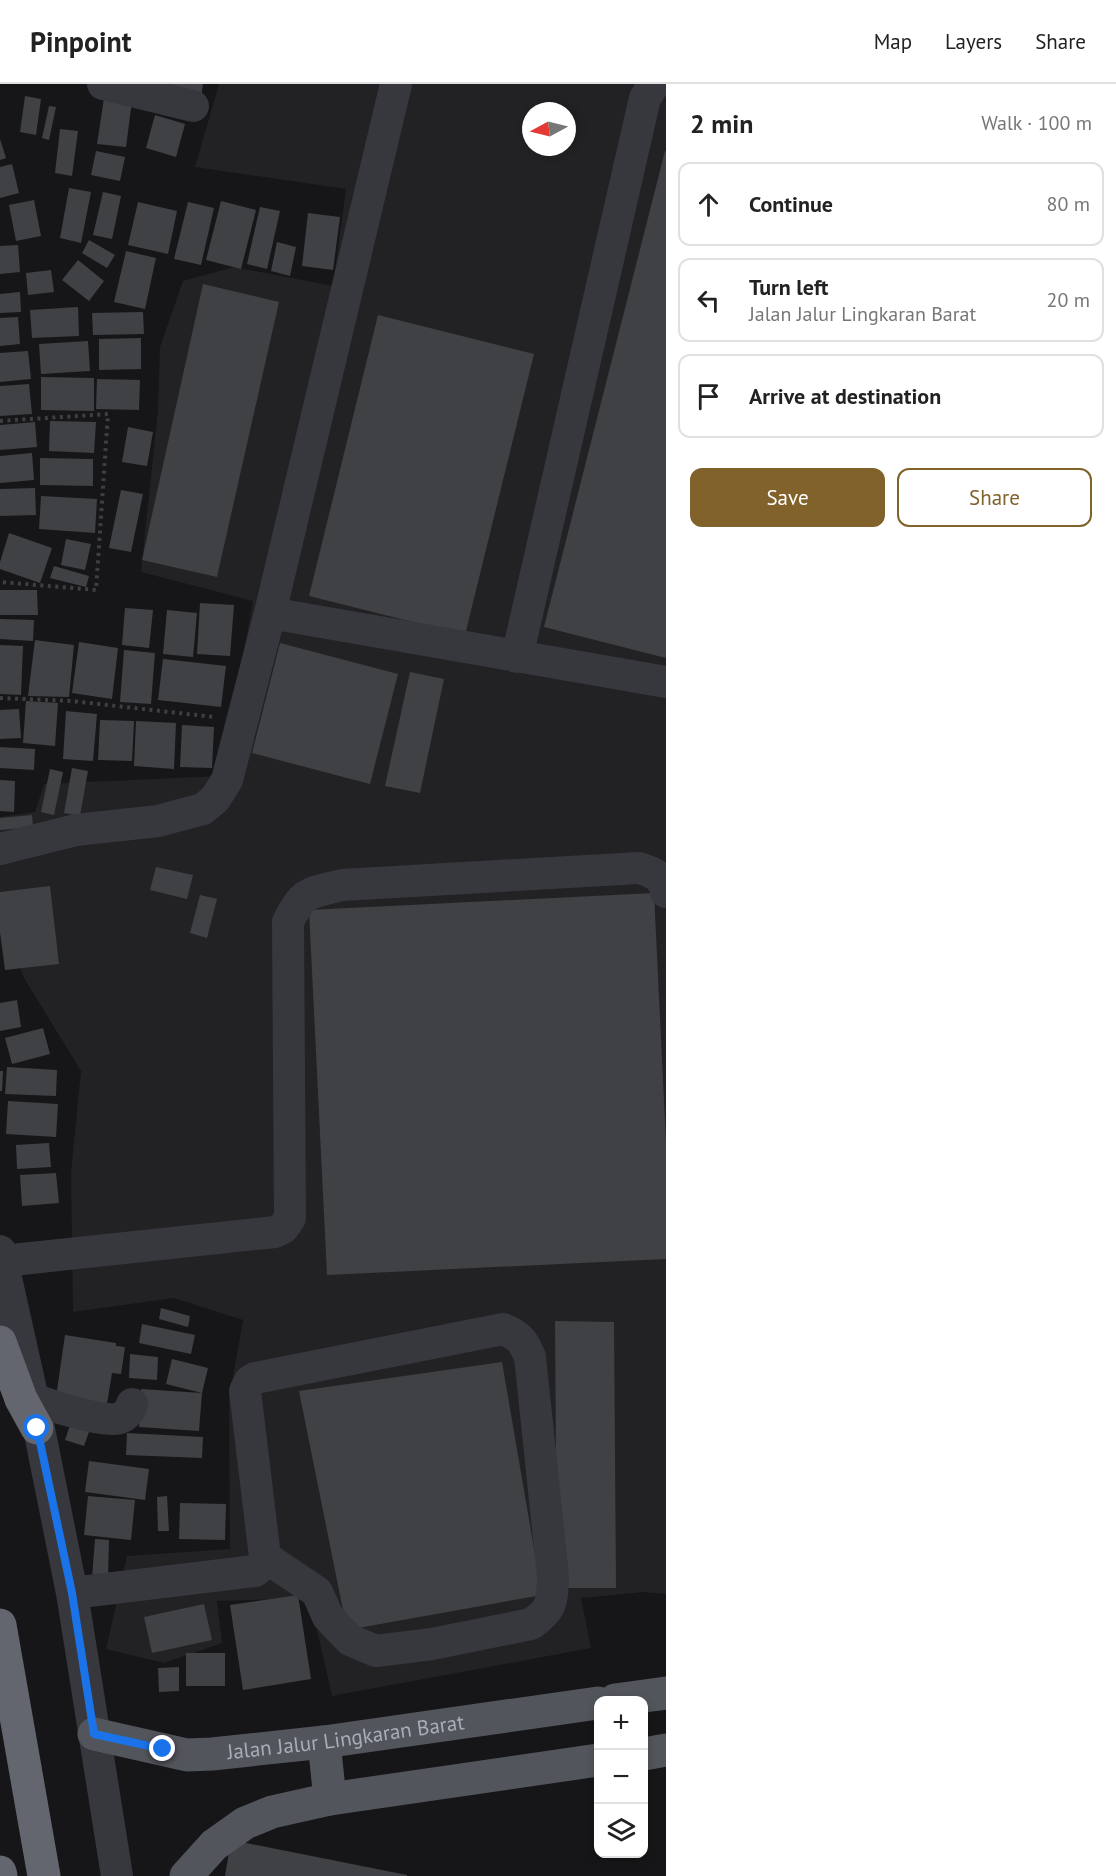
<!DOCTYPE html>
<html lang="en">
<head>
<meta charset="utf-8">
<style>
	body { margin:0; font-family:"PT Sans",sans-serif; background:#f6f6f6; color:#222 }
	.controls { position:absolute; right:18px; bottom:18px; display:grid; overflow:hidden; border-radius:12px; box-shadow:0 3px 9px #0003 }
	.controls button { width:54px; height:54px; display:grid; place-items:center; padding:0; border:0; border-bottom:2px solid #e0e0e0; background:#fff; color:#222; font:30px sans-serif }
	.compass { position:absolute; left:522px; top:18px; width:54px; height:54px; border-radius:50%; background:#fff; box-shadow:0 3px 9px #0003; rotate:263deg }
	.stop { position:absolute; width:18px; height:18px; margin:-14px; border:4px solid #1a73e8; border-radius:50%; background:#fff }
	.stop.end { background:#1a73e8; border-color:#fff; box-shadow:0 2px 6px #0008 }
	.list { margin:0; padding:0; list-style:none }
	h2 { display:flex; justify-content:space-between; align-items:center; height:78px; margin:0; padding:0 24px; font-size:26px }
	h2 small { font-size:20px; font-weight:400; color:#767676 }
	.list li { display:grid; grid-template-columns:39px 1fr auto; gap:18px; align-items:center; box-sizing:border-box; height:84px; margin:0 12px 12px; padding:0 12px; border:2px solid #e0e0e0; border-radius:12px }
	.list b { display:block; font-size:22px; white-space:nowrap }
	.list p { margin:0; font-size:20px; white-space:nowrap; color:#767676 }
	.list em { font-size:20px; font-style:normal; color:#767676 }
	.actions { display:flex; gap:12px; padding:18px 24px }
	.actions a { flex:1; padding:14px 0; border:2px solid #80622a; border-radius:12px; text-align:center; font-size:21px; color:#80622a }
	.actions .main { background:#80622a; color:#fff }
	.icon { flex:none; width:33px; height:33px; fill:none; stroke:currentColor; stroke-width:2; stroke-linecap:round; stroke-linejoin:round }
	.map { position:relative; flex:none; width:666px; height:1792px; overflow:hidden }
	header { display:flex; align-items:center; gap:36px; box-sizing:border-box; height:84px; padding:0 30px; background:#fff; border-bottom:2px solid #e0e0e0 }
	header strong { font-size:28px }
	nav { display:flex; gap:33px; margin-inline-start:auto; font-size:21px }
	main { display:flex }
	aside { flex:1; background:#fff }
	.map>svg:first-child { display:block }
	.built { fill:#222225; fill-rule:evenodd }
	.building { fill:#404145 }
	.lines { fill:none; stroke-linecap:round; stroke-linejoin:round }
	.path { stroke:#3d3f44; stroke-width:4; stroke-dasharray:3 4.5; stroke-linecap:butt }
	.minor { stroke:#37383d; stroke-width:32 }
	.major { stroke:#53555c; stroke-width:33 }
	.highway { stroke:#63666e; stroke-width:33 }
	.route { stroke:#1a73e8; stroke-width:8 }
	.labels { text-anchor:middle; stroke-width:4.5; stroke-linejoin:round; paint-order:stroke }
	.street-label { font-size:21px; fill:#a8adb8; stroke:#111113 }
</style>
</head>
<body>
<header>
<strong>Pinpoint</strong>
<nav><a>Map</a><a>Layers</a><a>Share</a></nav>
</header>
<main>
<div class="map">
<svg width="666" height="1792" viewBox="0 0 666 1792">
	<rect width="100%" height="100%" fill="#161618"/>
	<!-- built -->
	<path class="built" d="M219 0H666V1510L644 1508 581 1514 591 1564 332 1612 310 1514 217 1517 222 1559 164 1579 106 1565 127 1472 230 1465 229 1316 243 1236 174 1214 73 1228 71 1088 81 987 24 894 0 832V733L35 728 44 700 221 692 253 517 141 488 158 326 160 263 183 197 234 183 333 202 346 105 195 83ZM531 27H567V63H531Z"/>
	<!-- building -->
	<path class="building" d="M138 0H203L201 12Z
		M25 12 41 15 36 51 20 48Z
		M104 14 132 17 126 63 97 60Z
		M49 22 56 23 49 56 42 54Z
		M155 31 185 40 176 73 146 64Z
		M60 45 78 47 72 92 55 89Z
		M0 55 6 74 0 76Z
		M96 67 125 73 120 97 91 91Z
		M665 67H666V574L544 543Z
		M12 80 19 109 0 114V83Z
		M69 104 91 108 81 159 60 154Z
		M103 108 121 112 112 155 93 151Z
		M34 116 41 152 16 157 9 121Z
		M221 117 256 126 241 185 206 176Z
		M138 118 177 127 168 170 128 161Z
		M188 118 214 124 201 181 174 175Z
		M260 123 280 127 267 185 247 180Z
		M308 129 340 133 333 186 302 182Z
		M89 156 115 171 107 184 82 169Z
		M277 158 296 163 290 192 271 187Z
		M18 161 20 188 0 190V162Z
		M126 167 156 174 145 225 114 218Z
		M78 176 104 197 89 217 62 196Z
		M51 186 54 208 28 211 26 189Z
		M203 200 279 218 217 493 142 476Z
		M20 208 21 228 0 229V210Z
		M78 223 79 252 32 254 30 226Z
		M143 228 144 250 93 251 92 229Z
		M378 231 534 270 465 551 309 512Z
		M18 233 20 260 0 262V234Z
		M141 254V285L99 286V255Z
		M88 257 90 287 41 290 39 260Z
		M28 267 31 295 0 298V269Z
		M41 293 94 294V327L41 326Z
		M97 295 140 296 139 326 96 325Z
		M29 300 32 330 0 332V302Z
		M50 337 96 338 94 369 49 367Z
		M35 338 37 363 0 366V341Z
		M128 343 153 348 147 382 122 378Z
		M32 369 34 396 0 399V372Z
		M40 374 93 375V402L40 401Z
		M35 404 36 431 0 432V405Z
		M121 406 143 410 131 468 109 464Z
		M41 412 97 415 95 449 39 445Z
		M9 449 52 464 40 499 0 485V478Z
		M66 455 91 460 85 486 61 481Z
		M54 482 89 492 86 503 50 494Z
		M0 506H37L38 531H0Z
		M200 519 234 521 230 572 197 570Z
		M125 524 153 526 149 564 122 561Z
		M167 526 197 529 193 573 163 570Z
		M0 535 34 536 33 557 0 555Z
		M35 556 74 561 69 613 28 612Z
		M79 558 118 564 112 615 72 609Z
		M280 559 398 590 370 700 252 669Z
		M0 561 23 562 21 611 0 610Z
		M124 566 155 569 151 620 120 618Z
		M163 575 226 582 221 623 158 616Z
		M410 588 444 595 420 709 385 702Z
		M26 617 58 619 55 662 23 659Z
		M19 625 21 654 0 655V626Z
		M66 627 97 630 93 677 63 675Z
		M100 636 134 637 132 677 98 676Z
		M136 637 176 639 174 685 134 682Z
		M182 641 214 643 212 684 180 683Z
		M0 663 35 665 34 686 0 684Z
		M72 684 88 687 80 732 64 729Z
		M50 685 63 688 54 731 41 728Z
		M0 696 15 697 14 728 0 727Z
		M32 731 33 743 0 746V734Z
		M156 783 193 791 187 815 150 806Z
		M50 802 59 880 5 886 0 848V808Z
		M654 809 666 1058V1175L327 1191 309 826Z
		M200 811 217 815 207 854 190 849Z
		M17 916 21 943 0 947V919Z
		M43 944 50 970 12 980 5 954Z
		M7 983 57 986 56 1012 5 1010Z
		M0 987H3L2 1007H0Z
		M8 1017 58 1020 56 1053 6 1050Z
		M49 1059 51 1083 17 1085 16 1061Z
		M56 1089 59 1119 22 1122 20 1091Z
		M161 1224 190 1232 188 1243 159 1235Z
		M555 1237 614 1238 616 1504H557Z
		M142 1240 195 1251 191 1270 139 1259Z
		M65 1251 116 1259V1262L125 1263 121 1290 112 1289 107 1320 56 1313Z
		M130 1270 158 1273 157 1296 129 1294Z
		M172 1275 208 1284 202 1309 166 1300Z
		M502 1278 542 1511 347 1546 299 1307Z
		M141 1305 202 1309 199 1347 139 1343Z
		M72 1335 91 1342 84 1362 65 1356Z
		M127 1349 203 1353 202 1374 126 1371Z
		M89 1377 149 1385 145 1416 85 1408Z
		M88 1412 135 1416 131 1456 84 1451Z
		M167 1412 169 1447H158L157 1413Z
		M180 1419 226 1420 225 1456 179 1455Z
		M95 1455 109 1456 108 1495 92 1494Z
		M298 1511 311 1595 243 1606 230 1521Z
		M204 1520 212 1556 152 1569 144 1533Z
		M186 1569H225V1602H186Z
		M179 1583V1607L159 1608 158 1584Z
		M231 1756 407 1791V1792H225Z"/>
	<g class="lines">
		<!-- path -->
		<path class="path" d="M0 337 108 330 96 506 0 498
			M0 614 72 617 214 633"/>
		<!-- minor -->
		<path class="minor" d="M103 0 193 22
			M270 529 666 598
			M517 573 645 14 654 0
			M0 765 76 746 158 737 203 725 215 715 227 696 270 529 396 0
			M0 1167 33 1315 72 1509 117 1792
			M3 1177 275 1148 283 1144 290 1134 288 838C303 806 310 809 342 801L639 784C652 788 664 792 666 808
			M33 1315C49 1321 106 1340 120 1334 126 1332 130 1326 132 1320
			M72 1509 255 1487 262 1481 265 1473 245 1307 250 1297 255 1294 503 1245C519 1252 523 1256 530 1273L553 1492C552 1518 553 1525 531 1540L432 1560 376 1567 350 1556 328 1533 317 1508 265 1473"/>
		<!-- major -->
		<g class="major">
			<path d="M615 1616 666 1609"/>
			<path id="s1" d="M94 1650 187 1671 212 1670 324 1658 598 1619"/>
			<path d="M324 1658 330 1715"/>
			<path d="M644 1670 666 1666"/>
			<path d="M186 1792 214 1761 245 1739 272 1728 330 1715 598 1676"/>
		</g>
		<!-- highway -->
		<path class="highway" d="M0 1258 21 1315 37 1344
			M0 1541 44 1792
			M0 1788 1 1792"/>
	</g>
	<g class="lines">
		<!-- route -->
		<path class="route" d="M37 1344 72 1509 94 1650 163 1665"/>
	</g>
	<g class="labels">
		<!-- street labels -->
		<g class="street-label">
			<text dy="7" stroke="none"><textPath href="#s1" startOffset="255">Jalan Jalur Lingkaran Barat</textPath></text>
		</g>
	</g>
</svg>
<div class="controls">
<button>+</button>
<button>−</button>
<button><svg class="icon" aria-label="layers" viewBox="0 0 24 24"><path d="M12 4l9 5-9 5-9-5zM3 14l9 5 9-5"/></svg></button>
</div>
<svg class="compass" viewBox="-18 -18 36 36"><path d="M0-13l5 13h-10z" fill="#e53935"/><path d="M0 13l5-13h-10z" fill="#767676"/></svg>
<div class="stop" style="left:37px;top:1344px"></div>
<div class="stop end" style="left:163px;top:1665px"></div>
</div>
<aside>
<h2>2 min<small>Walk · 100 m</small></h2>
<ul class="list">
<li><svg class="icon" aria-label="ahead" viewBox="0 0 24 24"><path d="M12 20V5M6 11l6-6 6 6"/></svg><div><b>Continue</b></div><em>80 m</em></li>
<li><svg class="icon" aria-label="left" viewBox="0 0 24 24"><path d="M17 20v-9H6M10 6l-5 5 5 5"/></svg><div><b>Turn left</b><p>Jalan Jalur Lingkaran Barat</p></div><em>20 m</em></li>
<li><svg class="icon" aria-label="arrive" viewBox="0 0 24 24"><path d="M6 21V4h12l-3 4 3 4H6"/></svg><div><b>Arrive at destination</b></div></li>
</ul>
<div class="actions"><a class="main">Save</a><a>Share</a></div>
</aside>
</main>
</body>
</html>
